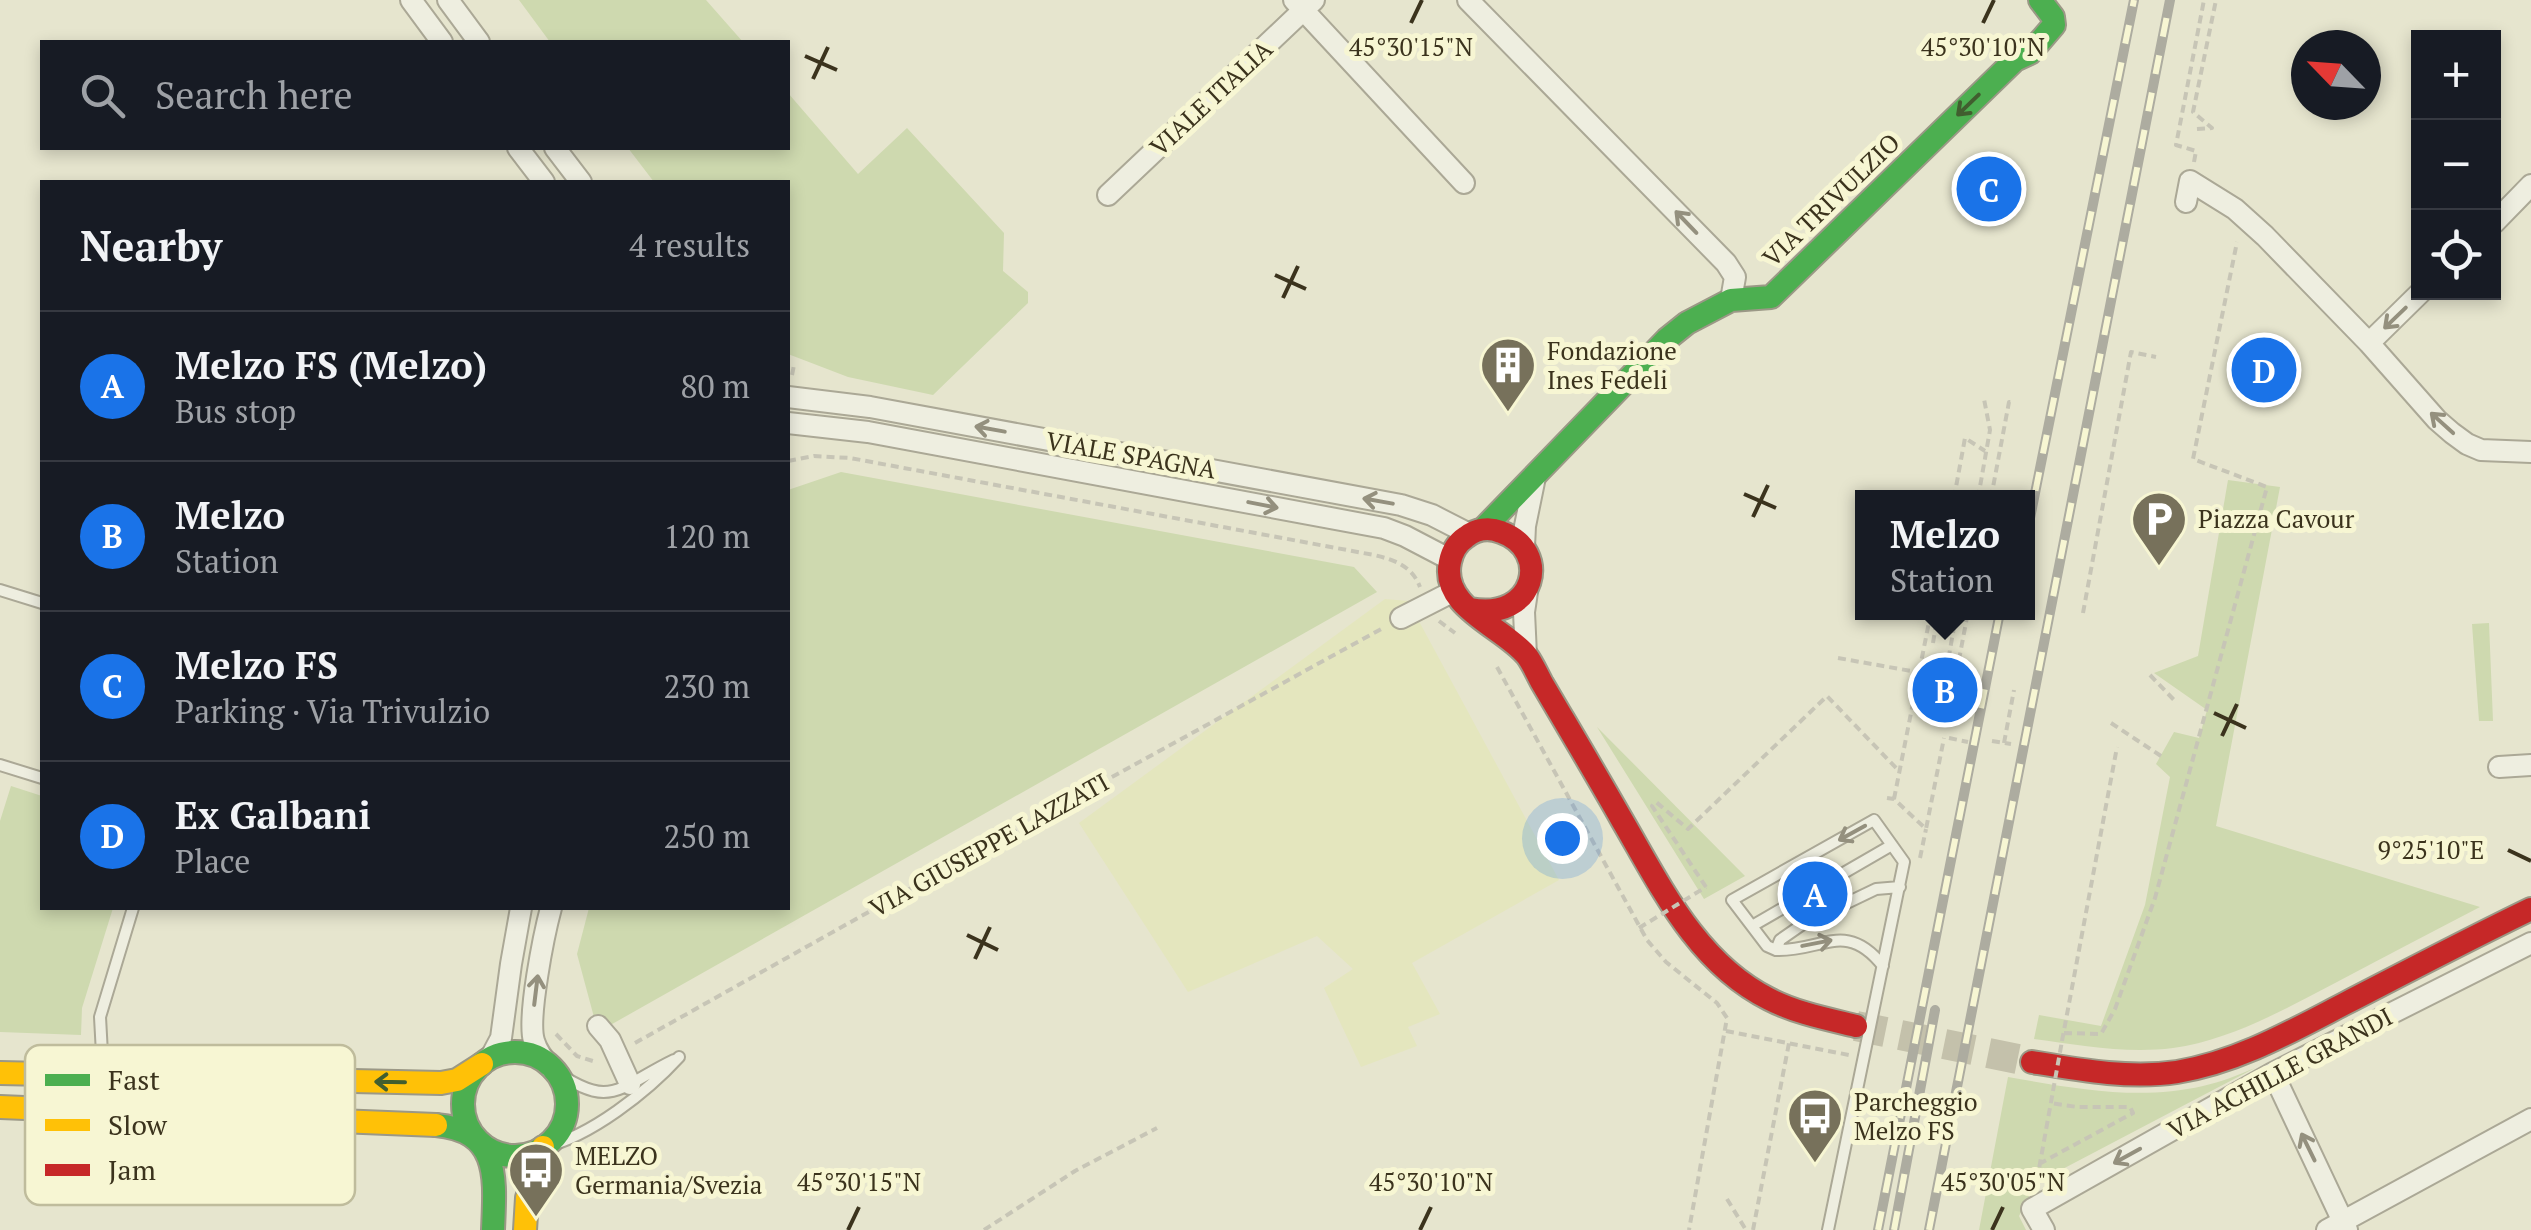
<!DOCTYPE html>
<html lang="en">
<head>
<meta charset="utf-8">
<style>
	body { margin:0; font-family:"PT Serif",serif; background:#242831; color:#f1f3f6 }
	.controls { position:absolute; right:30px; top:30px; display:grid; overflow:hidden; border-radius:0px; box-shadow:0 5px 15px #0003 }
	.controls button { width:90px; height:90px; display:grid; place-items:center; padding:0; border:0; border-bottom:2px solid #363941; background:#171b24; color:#f1f3f6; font:50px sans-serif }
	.compass { position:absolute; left:2291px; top:30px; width:90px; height:90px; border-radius:50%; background:#171b24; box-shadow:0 5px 15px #0003; rotate:295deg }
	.you { position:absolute; left:1562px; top:838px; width:35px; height:35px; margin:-25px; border:8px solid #fff; border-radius:50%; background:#1a73e8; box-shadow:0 0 0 15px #1a73e833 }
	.badge { display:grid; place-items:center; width:65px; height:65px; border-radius:50%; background:#1a73e8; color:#fff; font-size:32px; font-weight:700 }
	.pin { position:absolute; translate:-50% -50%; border:5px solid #fff; box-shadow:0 2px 10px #0006 }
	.popup { position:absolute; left:1855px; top:490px; width:180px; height:130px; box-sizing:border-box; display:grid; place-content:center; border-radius:0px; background:#171b24; filter:drop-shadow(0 2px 8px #0005); font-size:32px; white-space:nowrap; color:#9ea1a6 }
	.popup b { font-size:38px; color:#f1f3f6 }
	.popup::after { content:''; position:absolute; left:50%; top:100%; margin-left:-20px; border:20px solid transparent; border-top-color:#171b24 }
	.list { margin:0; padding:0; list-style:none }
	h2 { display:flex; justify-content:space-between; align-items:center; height:130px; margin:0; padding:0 40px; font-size:42px }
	h2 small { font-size:32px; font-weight:400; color:#9ea1a6 }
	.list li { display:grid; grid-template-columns:65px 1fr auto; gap:30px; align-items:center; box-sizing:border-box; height:150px; padding:0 40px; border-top:2px solid #363941 }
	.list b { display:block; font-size:38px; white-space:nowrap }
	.list p { margin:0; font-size:32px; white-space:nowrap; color:#9ea1a6 }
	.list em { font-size:32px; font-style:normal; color:#9ea1a6 }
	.icon { flex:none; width:55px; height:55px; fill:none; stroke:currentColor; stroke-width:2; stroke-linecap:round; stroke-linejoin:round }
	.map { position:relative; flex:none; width:2531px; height:1230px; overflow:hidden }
	.search { position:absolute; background:#171b24; box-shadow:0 5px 15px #0003; left:40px; top:40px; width:750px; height:110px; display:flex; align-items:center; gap:25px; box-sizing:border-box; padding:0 35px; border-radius:0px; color:#9ea1a6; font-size:38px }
	.panel { position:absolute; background:#171b24; box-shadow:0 5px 15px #0003; left:40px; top:180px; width:750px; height:730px; border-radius:0px }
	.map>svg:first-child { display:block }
	.farmland { fill:#e4e6be }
	.green { fill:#ced9af }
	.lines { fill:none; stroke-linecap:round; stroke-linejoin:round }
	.secondary-tunnel { stroke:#c4c1ab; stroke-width:30; stroke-dasharray:30 15; stroke-linecap:butt }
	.lane-casing { stroke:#aba896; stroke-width:14 }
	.street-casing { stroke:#aba896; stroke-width:24 }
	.fast-casing { stroke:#9b9886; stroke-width:26 }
	.slow-casing { stroke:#9b9886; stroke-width:26 }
	.jam-casing { stroke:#9b9886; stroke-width:26 }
	.path { stroke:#c7c5b6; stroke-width:4; stroke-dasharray:8 5; stroke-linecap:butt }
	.lane { stroke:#eeeee0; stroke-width:10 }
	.street { stroke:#eeeee0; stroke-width:20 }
	.fast { stroke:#4caf50; stroke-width:22 }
	.slow { stroke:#ffc107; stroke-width:22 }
	.jam { stroke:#c62828; stroke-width:22 }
	.rail-casing { stroke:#adaca0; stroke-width:10 }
	.rail { stroke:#f7f6d3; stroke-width:6; stroke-dasharray:19; stroke-linecap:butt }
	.path-bridge { stroke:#c7c5b6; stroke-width:4; stroke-dasharray:8 5; stroke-linecap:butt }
	.oneway { stroke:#415e2f }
	.oneway2 { stroke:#94907e }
	.ticks { fill:none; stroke:#3b331d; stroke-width:4 }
	.labels { text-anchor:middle; stroke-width:10; stroke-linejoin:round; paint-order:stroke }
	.street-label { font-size:25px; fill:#3b331d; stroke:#f7f6d3 }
	.poi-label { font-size:25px; fill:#3b331d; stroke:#f7f6d3; text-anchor:start }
	.key { fill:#f7f6d3; stroke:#bfbc9c; stroke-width:2.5 }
	.key-label { font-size:28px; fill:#3b331d }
	.ticks-label { font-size:25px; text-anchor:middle; fill:#3b331d; stroke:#f7f6d3; stroke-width:10; stroke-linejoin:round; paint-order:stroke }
</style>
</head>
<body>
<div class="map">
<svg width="2531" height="1230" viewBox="0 0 2531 1230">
	<rect width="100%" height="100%" fill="#e6e5ce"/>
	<!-- farmland -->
	<path class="farmland" d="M1385 599 1408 601 1559 880 1412 963 1440 1014 1408 1027 1417 1046 1361 1067 1324 988 1353 969 1317 936 1188 992 1079 823Z"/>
	<!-- green -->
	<path class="green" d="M519 0H706L743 42H550Z
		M788 93 858 174 907 128 1004 233 1003 271 1028 292V303L933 395 848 377 788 354V182H654L628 148H788Z
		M841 472 1354 567 1377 592 598 1032 577 954 589 908H788V490Z
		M2228 480 2280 487 2216 826 2480 907C2432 932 2384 957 2337 982 2285 1009 2231 1040 2173 1048 2126 1054 2080 1045 2034 1039L2039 1015 2101 1026 2145 905 2170 777 2156 764 2174 732 2199 738 2207 710 2154 673 2198 656Z
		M2489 623 2493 721H2479L2472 624Z
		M1597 727 1745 876 1704 899Z
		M11 786 42 796V908H113L82 1008 81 1035 0 1032V821Z
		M2255 1068 2036 1183 2019 1216 2026 1230H1979L2008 1077C2072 1088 2138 1101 2203 1086 2221 1082 2238 1075 2255 1068Z"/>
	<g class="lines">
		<!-- secondary-tunnel -->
		<path class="secondary-tunnel" d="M1856 1026 2032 1062"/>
		<!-- lane casing -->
		<g class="lane-casing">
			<path id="lane" d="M0 590 42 603
				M0 765 42 778
				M1752 926 1892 845
				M1776 950 1780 940 1803 924 1876 889 1900 887
				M551 1068C611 1112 618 1087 674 1060
				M103 1072 100 1017 133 908
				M544 1147C590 1137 648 1091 679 1057
				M1828 1230 1904 862 1874 820 1732 900 1767 946 1776 950C1821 952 1846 919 1883 966"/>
		</g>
		<!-- street casing -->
		<g class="street-casing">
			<path id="street" d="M411 0 442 42
				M448 0 479 42
				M1294 0 1464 183
				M1468 0 1726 263 1735 277 1731 300
				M518 148 544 182
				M555 148 581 182
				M1108 195 1314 0
				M2186 202 2190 181 2235 209 2265 236 2369 343 2437 420 2452 433 2467 444 2481 450 2531 452
				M2494 223 2531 185
				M2369 343 2421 292
				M788 397 870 407 1401 505 1432 515 1469 534
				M788 423 868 432 1384 528 1405 536 1449 559
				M1524 547 1525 526 1535 477
				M1401 618 1452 592
				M1526 655 1524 612 1527 592
				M2499 767 2531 765
				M551 908C544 934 527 1018 534 1041 537 1052 544 1060 551 1068
				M598 1026 610 1040 630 1084
				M482 1064 492 1055 501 1038 511 964 521 908
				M2273 1073 2347 1230
				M2044 1230 2032 1209 2273 1073 2531 943
				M2327 1230 2531 1119"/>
		</g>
		<!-- fast casing -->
		<g class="fast-casing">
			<path id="fast" d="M1483 529 1667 339 1687 323 1731 300 1771 297 2015 60 2030 53 2054 25 2053 17 2040 0
				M463 1104a52 52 0 1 1 104 0a52 52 0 1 1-104 0Z
				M436 1125C501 1131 495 1179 493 1230"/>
		</g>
		<!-- slow casing -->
		<g class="slow-casing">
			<path id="slow" d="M0 1073 441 1083 457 1080 482 1064
				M0 1107 436 1125
				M525 1230 527 1198 543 1147"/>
		</g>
		<!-- jam casing -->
		<g class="jam-casing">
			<path id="jam" d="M1470 609C1536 622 1552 550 1501 532 1489 527 1476 529 1466 537 1457 543 1452 552 1450 562 1440 608 1504 627 1527 656 1533 664 1537 674 1542 683 1569 729 1596 774 1622 820 1661 887 1697 963 1769 999 1796 1013 1827 1019 1856 1026
				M2032 1062C2080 1070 2129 1079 2177 1072 2238 1062 2292 1031 2346 1003 2408 971 2469 939 2531 909"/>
		</g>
		<!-- path -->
		<path class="path" d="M2197 129 2212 128 2193 112 2216 0
			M2194 162 2196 151 2176 145 2204 0
			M792 375 794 365
			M788 461 814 456 850 458 1374 555C1395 560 1412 566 1420 587
			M1954 498 1965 438 1985 451
			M1978 498 1990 430 1984 399
			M1991 498 2009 402H2014
			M2083 613 2131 352 2156 357
			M1439 621 1455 633
			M1933 643 1936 625 1954 627 1957 612
			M1838 658 1911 671
			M1497 667 1647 940 1666 962 1717 1003 1727 1018 1689 1230
			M2150 675 2175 701
			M1944 684 1954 627
			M1954 686 1968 612
			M1924 717 1930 682 1978 691
			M2111 723 2161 756
			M1949 738 1968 742
			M1992 741 2011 744
			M2004 743 2014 690
			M1887 798 1894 799 1926 829 1944 738
			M1894 799 1931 612
			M1920 858 1926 829
			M1706 887 1652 806 1656 802 1688 829 1827 696 1898 770
			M1726 1031 1849 1055
			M2064 1033 2101 1034 2115 1009 2155 898 2267 487 2193 459 2237 242
			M556 1034 577 1056 596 1062
			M2062 1041 2117 747
			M635 1043 963 859 1383 628
			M2039 1164 2133 1113 2130 1107H2077L2051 1103
			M2037 1180 2053 1091
			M1727 1199 1746 1230
			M984 1230 1075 1171 1157 1128
			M1753 1230 1789 1043"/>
		<!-- lane -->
		<use href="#lane" class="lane"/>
		<!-- street -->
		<use href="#street" class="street"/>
		<!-- fast -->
		<use href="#fast" class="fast"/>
		<!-- slow -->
		<use href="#slow" class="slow"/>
		<!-- jam -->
		<use href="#jam" class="jam"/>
		<!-- rail casing -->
		<g class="rail-casing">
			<path id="rail" d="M2028 528 2134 0
				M1878 1230 2000 612
				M1894 1230 1935 1010
				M1929 1230 2170 0"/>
		</g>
		<!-- rail -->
		<use href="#rail" class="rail"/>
		<!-- path-bridge -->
		<path class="path-bridge" d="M1639 928 1706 887
			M2053 1091 2062 1041"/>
	</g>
	<!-- one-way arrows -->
	<defs><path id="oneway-shaft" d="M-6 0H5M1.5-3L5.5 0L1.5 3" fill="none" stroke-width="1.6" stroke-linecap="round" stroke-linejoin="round" transform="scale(2.5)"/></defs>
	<g class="oneway">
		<use href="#oneway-shaft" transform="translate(1968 105) rotate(136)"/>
		<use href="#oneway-shaft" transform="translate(390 1082) rotate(-179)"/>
	</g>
	<g class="oneway2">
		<use href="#oneway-shaft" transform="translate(1686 222) rotate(-134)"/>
		<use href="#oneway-shaft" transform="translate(2395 318) rotate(136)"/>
		<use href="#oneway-shaft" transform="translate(2442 423) rotate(-138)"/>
		<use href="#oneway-shaft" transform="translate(990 429) rotate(-170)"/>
		<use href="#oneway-shaft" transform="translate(1378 501) rotate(-170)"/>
		<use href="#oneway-shaft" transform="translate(1263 505) rotate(11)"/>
		<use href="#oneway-shaft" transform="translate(1852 833) rotate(151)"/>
		<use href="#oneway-shaft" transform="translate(1817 943) rotate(-11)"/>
		<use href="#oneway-shaft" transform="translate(536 990) rotate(-83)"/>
		<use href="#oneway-shaft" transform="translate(2308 1147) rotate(-116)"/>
		<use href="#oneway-shaft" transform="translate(2127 1156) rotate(151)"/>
	</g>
	<!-- ticks -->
	<path class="ticks" d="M1411 23 1422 0M1983 23 1994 0M805 56 837 70M813 79 828 47M1275 275 1306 289M1283 298 1298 266M1744 494 1776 508M1753 517 1768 485M2214 713 2246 728M2222 736 2237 704M2508 850 2531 861M967 935 998 950M975 959 990 927M848 1230 859 1207M1420 1230 1431 1207M1992 1230 2003 1207"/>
	<!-- icons -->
	<defs>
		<g id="building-pin" transform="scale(2.875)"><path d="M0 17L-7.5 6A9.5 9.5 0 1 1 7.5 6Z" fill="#77715b" stroke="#f7f6d3"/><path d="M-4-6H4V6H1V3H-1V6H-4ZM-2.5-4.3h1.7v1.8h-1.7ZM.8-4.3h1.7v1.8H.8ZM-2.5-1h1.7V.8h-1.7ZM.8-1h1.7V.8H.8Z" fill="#fff"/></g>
		<g id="parking-pin" transform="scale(2.875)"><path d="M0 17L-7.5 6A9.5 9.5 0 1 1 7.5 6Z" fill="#77715b" stroke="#f7f6d3"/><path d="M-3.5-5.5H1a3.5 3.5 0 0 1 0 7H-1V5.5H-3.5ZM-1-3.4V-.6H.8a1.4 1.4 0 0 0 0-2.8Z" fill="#fff"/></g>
		<g id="bus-pin" transform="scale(2.875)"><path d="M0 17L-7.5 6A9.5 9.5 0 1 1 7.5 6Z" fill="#77715b" stroke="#f7f6d3"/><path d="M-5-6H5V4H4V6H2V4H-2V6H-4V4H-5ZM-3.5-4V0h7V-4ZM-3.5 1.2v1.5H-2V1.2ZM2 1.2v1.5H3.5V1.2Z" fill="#fff"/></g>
	</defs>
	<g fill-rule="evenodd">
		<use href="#building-pin" x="1508" y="365"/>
		<use href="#parking-pin" x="2159" y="519"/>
		<use href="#bus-pin" x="1815" y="1116"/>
		<use href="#bus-pin" x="536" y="1170"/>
	</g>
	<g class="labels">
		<!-- street labels -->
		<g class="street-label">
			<text transform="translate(1211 98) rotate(-43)" y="9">VIALE ITALIA</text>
			<text transform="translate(1831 200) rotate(-44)" y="9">VIA TRIVULZIO</text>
			<text transform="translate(1131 455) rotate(10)" y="9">VIALE SPAGNA</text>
			<text transform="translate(989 845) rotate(-29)" y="9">VIA GIUSEPPE LAZZATI</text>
			<text transform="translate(2280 1073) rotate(-28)" y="9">VIA ACHILLE GRANDI</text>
		</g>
		<!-- poi labels -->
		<g class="poi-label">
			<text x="1547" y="360">Fondazione<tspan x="1547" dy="29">Ines Fedeli</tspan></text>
			<text x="2198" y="528">Piazza Cavour</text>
			<text x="1854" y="1111">Parcheggio<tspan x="1854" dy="29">Melzo FS</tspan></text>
			<text x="575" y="1165">MELZO<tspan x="575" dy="29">Germania/Svezia</tspan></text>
		</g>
	</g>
	<!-- legend -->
	<rect x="25" y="1045" width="330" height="160" rx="15" class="key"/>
	<rect x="45" y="1074" width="45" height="12" fill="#4caf50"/>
	<rect x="45" y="1119" width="45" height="12" fill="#ffc107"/>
	<rect x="45" y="1164" width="45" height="12" fill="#c62828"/>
	<g class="key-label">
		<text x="108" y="1090">Fast</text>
		<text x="108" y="1135">Slow</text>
		<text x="108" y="1180">Jam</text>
	</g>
	<g class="ticks-label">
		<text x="1411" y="56">45°30'15"N</text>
		<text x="1983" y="56">45°30'10"N</text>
		<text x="2431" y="859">9°25'10"E</text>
		<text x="859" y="1191">45°30'15"N</text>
		<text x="1431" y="1191">45°30'10"N</text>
		<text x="2003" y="1191">45°30'05"N</text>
	</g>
</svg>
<div class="controls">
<button>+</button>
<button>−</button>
<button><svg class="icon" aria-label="locate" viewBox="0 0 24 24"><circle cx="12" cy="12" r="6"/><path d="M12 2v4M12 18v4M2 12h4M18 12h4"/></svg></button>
</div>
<svg class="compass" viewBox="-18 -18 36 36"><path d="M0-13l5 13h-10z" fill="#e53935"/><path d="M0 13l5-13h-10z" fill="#9ea1a6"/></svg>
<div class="you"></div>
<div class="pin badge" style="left:1815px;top:894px">A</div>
<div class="pin badge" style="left:1945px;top:690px">B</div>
<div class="popup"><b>Melzo</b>Station</div>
<div class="pin badge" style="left:1989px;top:189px">C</div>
<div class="pin badge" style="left:2264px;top:370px">D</div>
<div class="search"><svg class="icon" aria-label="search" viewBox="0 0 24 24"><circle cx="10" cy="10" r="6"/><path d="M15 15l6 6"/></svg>Search here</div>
<section class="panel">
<h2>Nearby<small>4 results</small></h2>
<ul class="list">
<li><span class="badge">A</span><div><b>Melzo FS (Melzo)</b><p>Bus stop</p></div><em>80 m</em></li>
<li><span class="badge">B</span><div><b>Melzo</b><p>Station</p></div><em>120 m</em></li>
<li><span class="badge">C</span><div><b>Melzo FS</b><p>Parking · Via Trivulzio</p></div><em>230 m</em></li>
<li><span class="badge">D</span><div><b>Ex Galbani</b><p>Place</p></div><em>250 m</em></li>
</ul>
</section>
</div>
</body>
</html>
